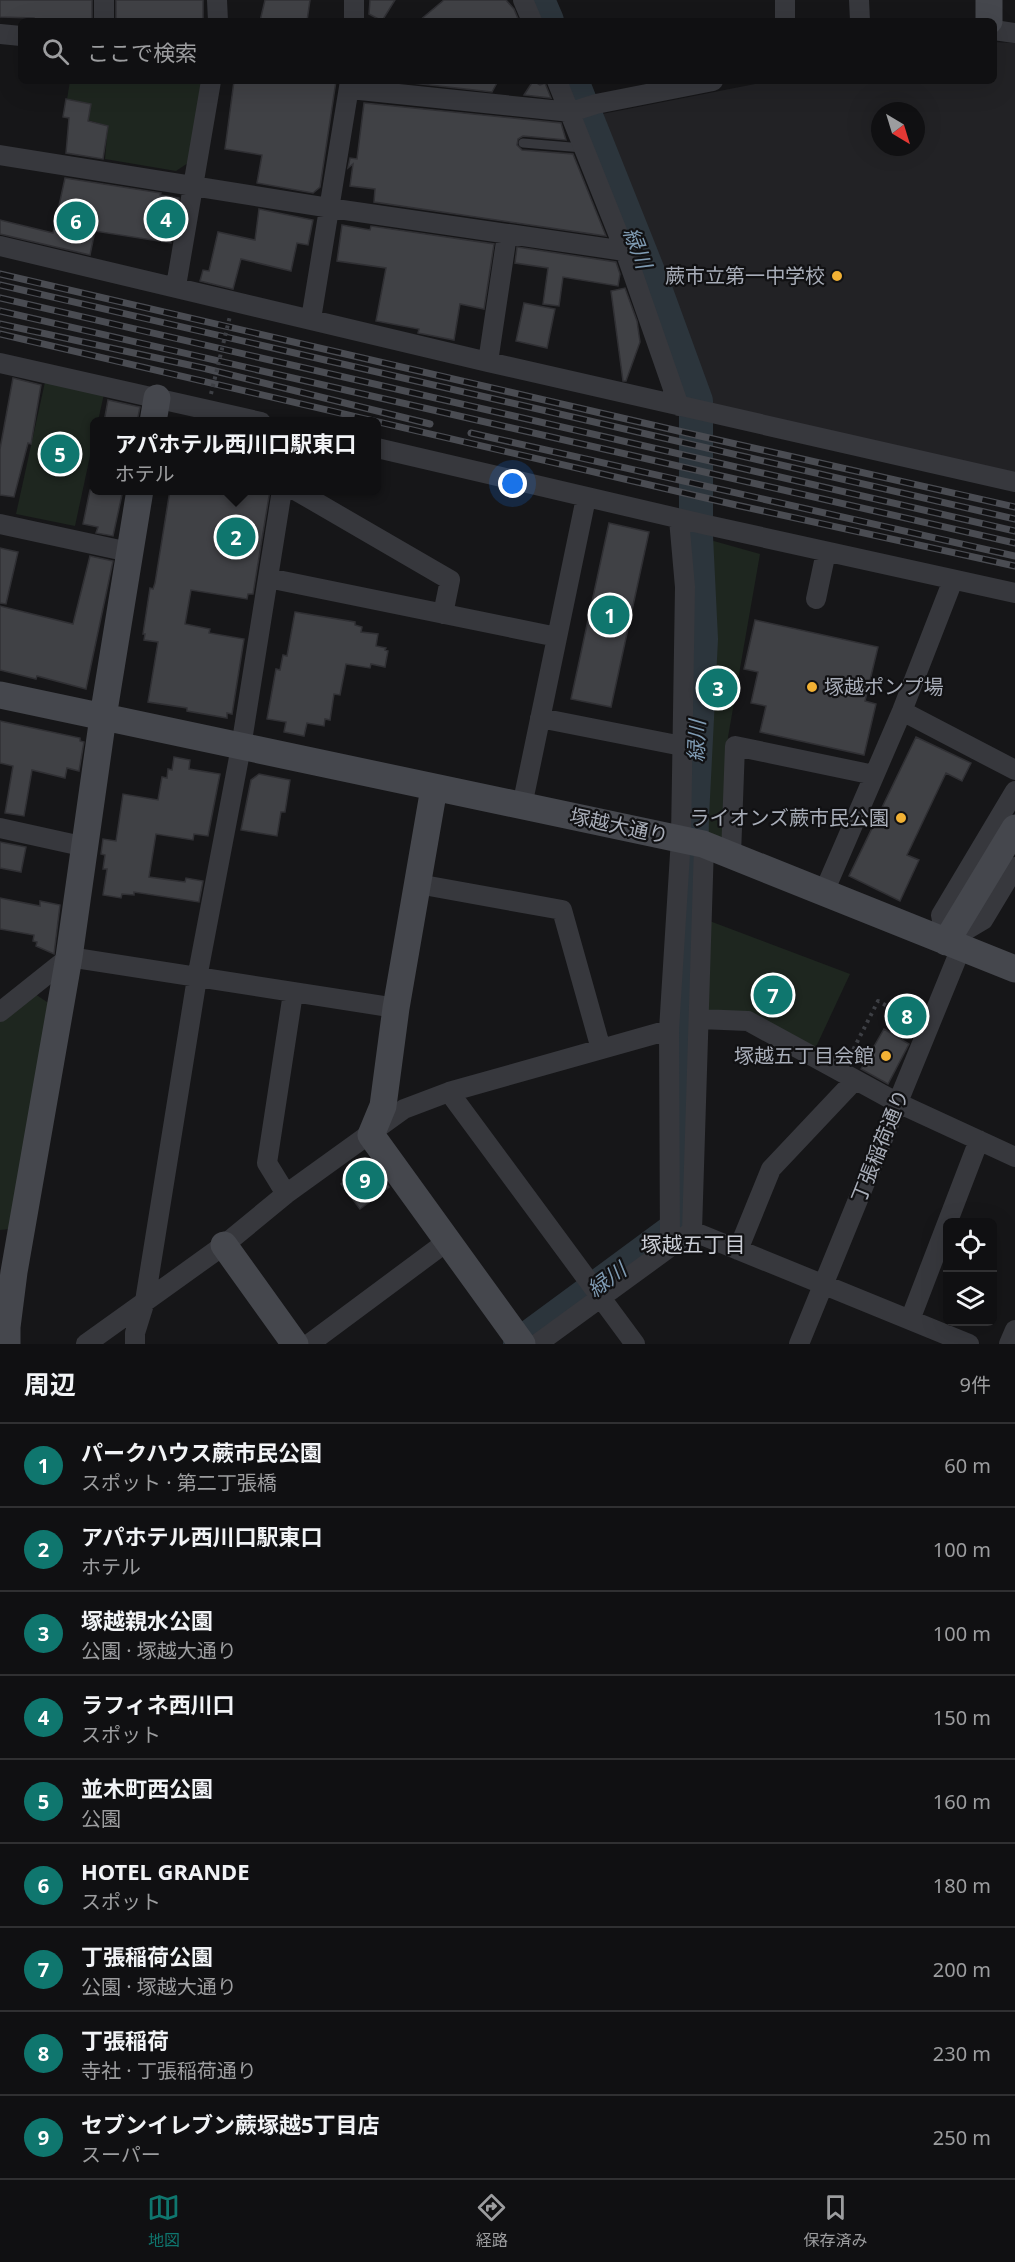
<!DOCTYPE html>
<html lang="ja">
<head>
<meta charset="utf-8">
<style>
	body { margin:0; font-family:"Noto Sans","Noto Sans JP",sans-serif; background:#1e1e20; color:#f1f3f6 }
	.controls { position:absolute; right:18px; bottom:18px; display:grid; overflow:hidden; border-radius:9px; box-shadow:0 6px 24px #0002 }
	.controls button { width:54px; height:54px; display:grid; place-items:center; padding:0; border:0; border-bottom:2px solid #303032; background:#101012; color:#f1f3f6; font:30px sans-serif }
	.compass { position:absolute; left:871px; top:102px; width:54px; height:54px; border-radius:50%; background:#101012; box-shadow:0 6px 24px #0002; rotate:142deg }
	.you { position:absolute; left:513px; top:484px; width:21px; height:21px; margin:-15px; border:4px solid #fff; border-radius:50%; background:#1a73e8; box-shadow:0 0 0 9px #1a73e833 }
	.badge { display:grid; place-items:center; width:39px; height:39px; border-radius:50%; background:#0f766e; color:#fff; font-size:20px; font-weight:700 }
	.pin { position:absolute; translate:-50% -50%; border:3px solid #fff; box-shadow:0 2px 6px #0006 }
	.popup { position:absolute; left:90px; top:417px; width:291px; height:78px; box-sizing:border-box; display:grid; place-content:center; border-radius:9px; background:#101012; filter:drop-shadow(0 2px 4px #0005); font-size:20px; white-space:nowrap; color:#9c9d9f }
	.popup b { font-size:22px; color:#f1f3f6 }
	.popup::after { content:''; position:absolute; left:50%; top:100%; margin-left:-12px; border:12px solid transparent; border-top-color:#101012 }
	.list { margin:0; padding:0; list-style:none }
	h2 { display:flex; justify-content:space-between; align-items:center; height:78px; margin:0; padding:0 24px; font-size:26px }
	h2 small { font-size:20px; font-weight:400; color:#9c9d9f }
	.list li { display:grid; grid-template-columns:39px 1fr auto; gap:18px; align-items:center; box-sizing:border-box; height:84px; padding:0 24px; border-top:2px solid #303032 }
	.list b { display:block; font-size:22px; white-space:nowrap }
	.list p { margin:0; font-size:20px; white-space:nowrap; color:#9c9d9f }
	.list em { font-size:20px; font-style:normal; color:#9c9d9f }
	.icon { flex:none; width:33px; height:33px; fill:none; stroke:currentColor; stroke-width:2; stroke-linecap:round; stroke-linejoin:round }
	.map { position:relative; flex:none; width:1015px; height:1344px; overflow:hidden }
	.search { position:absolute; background:#101012; box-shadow:0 6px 24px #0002; left:18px; right:18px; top:18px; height:66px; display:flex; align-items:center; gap:15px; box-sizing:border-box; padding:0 21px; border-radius:9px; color:#9c9d9f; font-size:22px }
	.sheet { height:834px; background:#101012 }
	nav { display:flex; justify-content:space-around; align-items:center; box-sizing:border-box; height:84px; border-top:2px solid #303032; background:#101012; font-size:16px; color:#9c9d9f }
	nav a { display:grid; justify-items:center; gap:3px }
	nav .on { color:#0f766e }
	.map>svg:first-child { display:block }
	.built { fill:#222225; fill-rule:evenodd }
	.green { fill:#1e261f }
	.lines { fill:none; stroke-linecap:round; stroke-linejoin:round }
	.river { stroke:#2c353c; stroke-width:34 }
	.building { fill:#404145; stroke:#303034; stroke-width:1.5 }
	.path { stroke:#3d3f44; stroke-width:4; stroke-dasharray:3 4.5; stroke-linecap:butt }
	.lane { stroke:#37383d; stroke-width:9 }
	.street { stroke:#37383d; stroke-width:20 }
	.secondary { stroke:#45474d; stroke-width:27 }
	.rail-casing { stroke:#4a4c52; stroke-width:7 }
	.rail { stroke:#111113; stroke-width:4.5; stroke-dasharray:14; stroke-linecap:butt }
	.path-bridge { stroke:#3d3f44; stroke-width:4; stroke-dasharray:3 4.5; stroke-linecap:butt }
	.poi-dot { fill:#f2b134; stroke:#111113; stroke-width:2 }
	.labels { text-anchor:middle; stroke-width:4.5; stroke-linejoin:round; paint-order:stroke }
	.poi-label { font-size:20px; fill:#a8adb8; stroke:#111113; text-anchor:end }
	.street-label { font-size:20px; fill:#a8adb8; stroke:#111113 }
	.water-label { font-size:21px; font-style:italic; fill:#7f9bb3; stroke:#111113 }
	.neighbourhood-label { font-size:21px; fill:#c9ccd4; stroke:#111113 }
</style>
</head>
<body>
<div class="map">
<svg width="1015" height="1344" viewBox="0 0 1015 1344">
	<rect width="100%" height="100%" fill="#161618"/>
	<!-- built -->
	<path class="built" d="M994 42 1015 43V475L709 405 597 115 771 81H994ZM880 111H916V147H880Z"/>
	<!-- green -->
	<path class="green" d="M70 81H202L188 163 176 171 105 159 108 126 88 120 67 99Z
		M45 382 104 394 98 421 95 422V433L75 526 16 514Z
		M696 536 760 554 728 737 722 841 692 829 701 639Z
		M707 920 850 974 815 1049 706 1015Z
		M35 994 50 1004 9 1229 0 1230V1022Z"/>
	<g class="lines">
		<!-- river -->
		<path class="river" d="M538 0 547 21
			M520 1344 680 1226 689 1001 692 817 701 639 696 536V401L657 294 572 81"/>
	</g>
	<!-- building -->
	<path class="building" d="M0 0H92V21H34V18L0 17Z
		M116 0H203V21H116Z
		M265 0H310L307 21H260Z
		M370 0H395L382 21 369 14Z
		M444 0H506L514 9 519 21H419Z
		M234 81H336L320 187 313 193 257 183 262 155 225 149Z
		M394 81H498L492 92Z
		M533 81 540 85 545 83 551 98 524 95Z
		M66 99 91 104 88 121 108 126 103 159 66 153 69 118 63 117Z
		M364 103 561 123 566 140 523 136 518 139 517 145 522 150 573 154 606 236 374 202 375 189 350 186 353 164 348 168 350 158 357 159Z
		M65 178 161 193 160 195 179 198 171 243 95 231 90 255 0 234V220L53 233Z
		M259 209 313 220 308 245 297 243 291 271 241 259 233 289 200 281 203 270 209 271 218 232 255 240Z
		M342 225 370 230 371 226 494 244 484 309 460 304 454 340 418 333 419 329 376 321 386 268 337 261Z
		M517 247 616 262 620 274 618 286 563 277 559 306 543 304 548 268 515 263Z
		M625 288 637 321 640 342 626 381H623L611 291Z
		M524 303 555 309 547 348 516 341Z
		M13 378 41 385 31 444 28 443 14 497 0 495V449Z
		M108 400 140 407 137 422H104Z
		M90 490H123L113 536 96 533 98 527 83 524Z
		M170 490H270L253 594H248L247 599 191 590 185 624 210 629 209 633 244 639 232 714 227 713V718L187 711V708L148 702 158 642 144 640 145 634H143L150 588 153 589 155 583Z
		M609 523 649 532 611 707 571 699Z
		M0 548 18 552 6 604 0 603Z
		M90 556 113 561 86 689 37 676 36 679 0 670V606L73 624Z
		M295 612 355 622V625L362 627 361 632 378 634 376 646 386 648 385 650 388 651 385 667 371 664 370 668 346 664 340 695 334 694 330 720 325 719 324 726 307 723 304 736 284 732 286 722 267 719 276 669 280 670 283 655 287 656Z
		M755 620 878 647 865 701 876 704 864 755 760 732 766 706 751 703 758 672 744 669Z
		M0 721 80 738V741L84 742 79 771 67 768 65 778 32 770 24 816 5 813 13 766 0 763Z
		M916 737 971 763 962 781 946 773 907 855 919 860 900 901 849 876Z
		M174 757 190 760 189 769 220 774 208 836 194 834 193 840 156 834 149 877 185 882 186 878 203 881 199 902 134 892V895L122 894 121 898 103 895 107 869H103L105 855 101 854 103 839 116 841 123 794 158 800 162 777 167 778 168 769 172 770Z
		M259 774 290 780 285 812H281L277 836 241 830 251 780Z
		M0 842 26 847 21 872 0 868Z
		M0 898 40 906V901L60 905 54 954 36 946 37 942 33 941 34 935 0 929Z
		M884 1029 909 1044 888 1084 861 1069Z
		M367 1164H373L389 1187 360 1209 341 1184Z"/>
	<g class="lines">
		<!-- path -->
		<path class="path" d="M850 1056 878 1001 900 1013"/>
		<!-- lane -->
		<path class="lane" d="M523 143 583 148"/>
		<!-- street -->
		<path class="street" d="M217 0 218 21
			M354 0V21
			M523 0 532 21
			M859 0 860 21
			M104 21V0
			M785 21V0
			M994 30 1015 33
			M0 34 21 36
			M557 81 625 251 679 406
			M350 89 571 112 596 104 713 81
			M0 155 330 208 625 251
			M0 246 488 362 1015 482
			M176 286 211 81
			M311 319 350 81
			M488 362 507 235
			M0 363 261 422
			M377 448 707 525 1015 593
			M295 490 450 580 443 614
			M0 524 129 552
			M268 578 557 637
			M816 599 826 552
			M902 711 1015 770
			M540 718 682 746
			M1015 791 941 915 946 942 983 920 1015 867
			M522 806 586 498
			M0 828 86 847
			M731 855 735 746 874 775
			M418 884 562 910 601 1049
			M824 892 902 711 953 580
			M0 1012 69 957 396 1008
			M700 1019 748 1021 898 1103 1015 1157
			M449 1092 635 1344
			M286 1194 267 1163 293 993
			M692 1231 969 1344
			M670 1247 669 1030 681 838 685 587 679 519
			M738 1250 771 1169 855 1080
			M910 1320 979 1140
			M86 1344 224 1245 286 1194 404 1109 449 1092 669 1030
			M135 1344V1333L145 1301 197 978 241 747 282 490
			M309 1344 449 1240
			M537 1344 692 1231 704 845
			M799 1344 961 948
			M1009 1344 1015 1330"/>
		<!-- secondary -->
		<path class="secondary" d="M989 0V21
			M153 422 157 398
			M0 695 703 844 1015 969
			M434 788 396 1008 383 1106 371 1135 522 1344
			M946 942 1015 828
			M224 1245 295 1344
			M7 1344V1327L14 1272 69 957 103 717 140 490"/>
		<!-- rail casing -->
		<g class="rail-casing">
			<path id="rail" d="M0 274 687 433 1015 507
				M0 285 1015 519
				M0 298 1015 531
				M0 311 1015 543
				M0 324 203 368 430 424
				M0 334 736 505 1015 566
				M471 433 1015 556"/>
		</g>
		<!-- rail -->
		<use href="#rail" class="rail"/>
		<!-- path-bridge -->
		<path class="path-bridge" d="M211 394 230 316"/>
	</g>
	<!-- markers -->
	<g class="poi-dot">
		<circle cx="837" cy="276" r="6"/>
		<circle cx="812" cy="687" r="6"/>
		<circle cx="901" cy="818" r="6"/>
		<circle cx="886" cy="1056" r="6"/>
	</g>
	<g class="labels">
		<!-- poi labels -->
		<g class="poi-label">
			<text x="825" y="283">蕨市立第一中学校</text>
			<text x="824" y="694" text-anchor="start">塚越ポンプ場</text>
			<text x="889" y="825">ライオンズ蕨市民公園</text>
			<text x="874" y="1063">塚越五丁目会館</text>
		</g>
		<!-- street labels -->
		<g class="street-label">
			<text transform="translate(619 826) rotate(12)" y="7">塚越大通り</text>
			<text transform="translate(880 1146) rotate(-68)" y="7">丁張稲荷通り</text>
		</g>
		<!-- water labels -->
		<g class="water-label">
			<text transform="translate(637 248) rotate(69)" y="7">緑川</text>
			<text transform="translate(697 741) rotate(-88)" y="7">緑川</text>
			<text transform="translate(607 1280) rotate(-36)" y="7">緑川</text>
		</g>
		<!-- neighbourhood labels -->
		<g class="neighbourhood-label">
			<text x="693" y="1252">塚越五丁目</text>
		</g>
	</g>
</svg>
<div class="controls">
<button><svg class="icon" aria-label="locate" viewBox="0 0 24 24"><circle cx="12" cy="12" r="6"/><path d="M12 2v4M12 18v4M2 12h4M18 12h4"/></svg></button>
<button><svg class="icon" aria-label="layers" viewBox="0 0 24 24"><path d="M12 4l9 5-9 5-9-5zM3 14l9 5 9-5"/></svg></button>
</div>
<svg class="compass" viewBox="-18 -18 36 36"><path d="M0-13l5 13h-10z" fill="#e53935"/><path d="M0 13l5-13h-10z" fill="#9c9d9f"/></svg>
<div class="you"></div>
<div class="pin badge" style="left:610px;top:615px">1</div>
<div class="pin badge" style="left:236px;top:537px">2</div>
<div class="popup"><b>アパホテル西川口駅東口</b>ホテル</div>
<div class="pin badge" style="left:718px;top:688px">3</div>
<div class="pin badge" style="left:166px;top:219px">4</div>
<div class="pin badge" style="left:60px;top:454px">5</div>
<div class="pin badge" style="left:76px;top:221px">6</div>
<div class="pin badge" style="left:773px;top:995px">7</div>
<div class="pin badge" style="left:907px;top:1016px">8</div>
<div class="pin badge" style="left:365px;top:1180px">9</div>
<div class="search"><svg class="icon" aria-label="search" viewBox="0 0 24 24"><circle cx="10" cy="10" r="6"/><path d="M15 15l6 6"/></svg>ここで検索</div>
</div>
<section class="sheet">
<h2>周辺<small>9件</small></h2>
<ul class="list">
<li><span class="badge">1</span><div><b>パークハウス蕨市民公園</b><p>スポット · 第二丁張橋</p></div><em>60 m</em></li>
<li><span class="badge">2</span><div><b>アパホテル西川口駅東口</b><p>ホテル</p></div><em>100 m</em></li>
<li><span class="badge">3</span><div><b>塚越親水公園</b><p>公園 · 塚越大通り</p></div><em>100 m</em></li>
<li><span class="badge">4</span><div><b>ラフィネ西川口</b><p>スポット</p></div><em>150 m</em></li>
<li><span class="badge">5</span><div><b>並木町西公園</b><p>公園</p></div><em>160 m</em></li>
<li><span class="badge">6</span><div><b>HOTEL GRANDE</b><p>スポット</p></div><em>180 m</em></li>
<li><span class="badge">7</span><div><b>丁張稲荷公園</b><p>公園 · 塚越大通り</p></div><em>200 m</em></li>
<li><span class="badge">8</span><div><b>丁張稲荷</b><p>寺社 · 丁張稲荷通り</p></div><em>230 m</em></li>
<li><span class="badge">9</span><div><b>セブンイレブン蕨塚越5丁目店</b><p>スーパー</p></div><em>250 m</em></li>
</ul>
</section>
<nav>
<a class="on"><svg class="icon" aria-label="map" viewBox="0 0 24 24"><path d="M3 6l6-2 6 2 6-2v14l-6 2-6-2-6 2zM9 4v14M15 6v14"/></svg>地図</a>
<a><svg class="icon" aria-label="directions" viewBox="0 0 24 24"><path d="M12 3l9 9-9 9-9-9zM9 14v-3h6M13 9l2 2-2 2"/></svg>経路</a>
<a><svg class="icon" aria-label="saved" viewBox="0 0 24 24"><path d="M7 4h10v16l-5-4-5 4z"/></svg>保存済み</a>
</nav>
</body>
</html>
